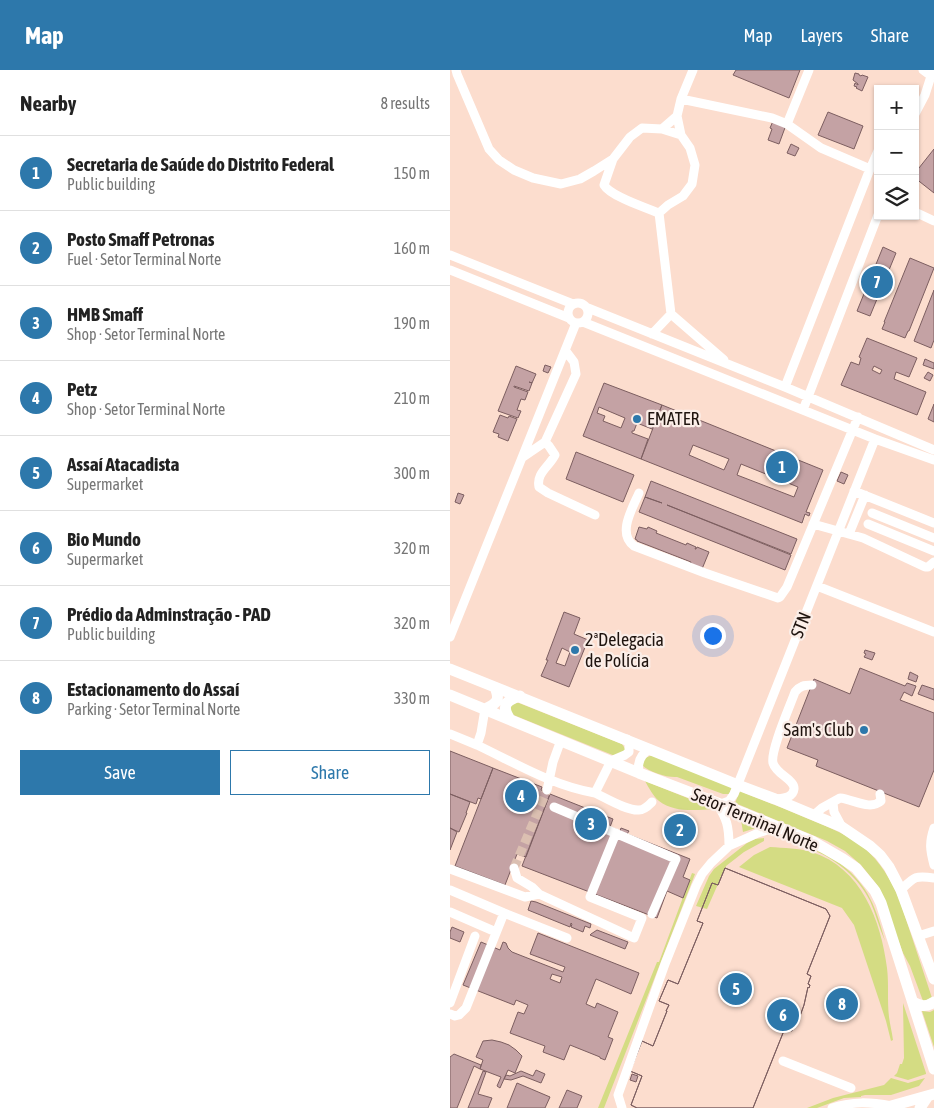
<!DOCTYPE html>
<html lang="en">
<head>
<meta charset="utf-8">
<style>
	body { margin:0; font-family:"Asap Condensed",sans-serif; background:#f6f6f6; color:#222 }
	.controls { position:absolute; right:15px; top:15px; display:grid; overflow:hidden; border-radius:0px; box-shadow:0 1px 4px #0004 }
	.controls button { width:45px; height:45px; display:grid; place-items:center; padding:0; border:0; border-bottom:1px solid #e0e0e0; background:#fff; color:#222; font:25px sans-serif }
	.you { position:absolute; left:262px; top:565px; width:18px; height:18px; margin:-12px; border:4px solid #fff; border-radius:50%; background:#1a73e8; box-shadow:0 0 0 8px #1a73e833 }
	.badge { display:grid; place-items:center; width:32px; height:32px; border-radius:50%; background:#2d78ab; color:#fff; font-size:16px; font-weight:700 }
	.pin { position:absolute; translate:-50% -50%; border:2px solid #fff; box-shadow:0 1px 5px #0006 }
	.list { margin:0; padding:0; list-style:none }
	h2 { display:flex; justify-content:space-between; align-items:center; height:65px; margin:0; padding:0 20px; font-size:21px }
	h2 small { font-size:16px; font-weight:400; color:#767676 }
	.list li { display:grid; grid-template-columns:32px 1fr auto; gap:15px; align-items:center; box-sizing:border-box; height:75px; padding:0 20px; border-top:1px solid #e0e0e0 }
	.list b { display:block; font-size:19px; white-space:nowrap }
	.list p { margin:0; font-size:16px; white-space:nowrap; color:#767676 }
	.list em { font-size:16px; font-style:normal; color:#767676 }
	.actions { display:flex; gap:10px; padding:15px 20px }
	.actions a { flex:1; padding:11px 0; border:1px solid #2d78ab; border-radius:0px; text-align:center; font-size:18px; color:#2d78ab }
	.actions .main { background:#2d78ab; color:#fff }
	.icon { flex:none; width:28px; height:28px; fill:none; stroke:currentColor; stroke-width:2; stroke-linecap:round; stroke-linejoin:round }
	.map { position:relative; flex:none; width:484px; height:1038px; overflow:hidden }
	header { display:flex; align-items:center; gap:30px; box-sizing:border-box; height:70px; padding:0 25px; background:#2d78ab; color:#fff }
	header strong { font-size:24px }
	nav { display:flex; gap:28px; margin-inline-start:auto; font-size:18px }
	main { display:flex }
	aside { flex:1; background:#fff }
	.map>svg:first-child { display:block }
	.green { fill:#d4dc83 }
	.building { fill:#c4a2a4; stroke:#7c5e60; fill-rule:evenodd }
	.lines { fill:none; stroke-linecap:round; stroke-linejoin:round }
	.minor-tunnel { stroke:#dbbfb1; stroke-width:9; stroke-dasharray:9 4.5; stroke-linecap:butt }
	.minor { stroke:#fff; stroke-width:9 }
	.major { stroke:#fff; stroke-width:11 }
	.poi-dot { fill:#2d78ab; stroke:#fbeee8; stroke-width:2 }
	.labels { text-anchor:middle; stroke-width:4.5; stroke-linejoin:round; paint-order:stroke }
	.poi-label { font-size:18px; fill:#1f140f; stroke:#fbeee8; text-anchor:start }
	.street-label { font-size:18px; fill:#1f140f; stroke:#fbeee8 }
</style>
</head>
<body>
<header>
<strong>Map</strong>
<nav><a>Map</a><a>Layers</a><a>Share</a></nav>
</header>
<main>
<aside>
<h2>Nearby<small>8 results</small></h2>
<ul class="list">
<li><span class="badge">1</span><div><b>Secretaria de Saúde do Distrito Federal</b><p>Public building</p></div><em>150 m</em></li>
<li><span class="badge">2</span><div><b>Posto Smaff Petronas</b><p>Fuel · Setor Terminal Norte</p></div><em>160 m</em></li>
<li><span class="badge">3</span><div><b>HMB Smaff</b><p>Shop · Setor Terminal Norte</p></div><em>190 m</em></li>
<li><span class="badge">4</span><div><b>Petz</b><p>Shop · Setor Terminal Norte</p></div><em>210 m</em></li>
<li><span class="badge">5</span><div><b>Assaí Atacadista</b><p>Supermarket</p></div><em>300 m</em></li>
<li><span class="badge">6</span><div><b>Bio Mundo</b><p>Supermarket</p></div><em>320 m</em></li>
<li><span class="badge">7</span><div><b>Prédio da Adminstração - PAD</b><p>Public building</p></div><em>320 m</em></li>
<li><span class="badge">8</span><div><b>Estacionamento do Assaí</b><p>Parking · Setor Terminal Norte</p></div><em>330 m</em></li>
</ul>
<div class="actions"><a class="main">Save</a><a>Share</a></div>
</aside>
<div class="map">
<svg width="484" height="1038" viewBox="0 0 484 1038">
	<rect width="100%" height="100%" fill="#fcddce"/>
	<!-- green -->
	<path class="green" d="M66 633H69L172 674 176 680 170 688 61 644 59 638 61 635Z
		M200 686H203L282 717 279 724H273L227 707C218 708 199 702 192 695L195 688Z
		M195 711 265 739C247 740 224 743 209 731 203 726 199 718 195 711Z
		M290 721C311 730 333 738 354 747 375 756 396 763 413 777 430 791 442 811 450 831L482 928 473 931 460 896 453 883 428 816 411 795 395 781 377 771 285 733Z
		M291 750 306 757V758L293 762Z
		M314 768V771L294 782 276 796 257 839 246 836 259 806 264 799 297 773 305 769Z
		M320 777C334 778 349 778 362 782 411 798 431 850 437 898 439 914 437 931 439 947 440 955 442 962 443 970L441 971 436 951 404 855 392 838 289 797 304 785Z
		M363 780C373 782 383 788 391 794 419 816 426 838 435 871 429 858 426 844 420 831 408 807 387 790 363 780Z
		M242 803 245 804 154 1038H148L207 892H209Z
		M453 933 476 1003V1004L458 1010 444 1006 447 1003 450 994H452L454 988Z
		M484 940V977L472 941 480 942Z
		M441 1008 458 1013 475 1008 469 1016 441 1025H415L411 1026V1027L394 1028 367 1038H357L383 1028 434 1015Z"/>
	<!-- building -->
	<path class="building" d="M286 0H350L339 28 283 5Z
		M405 3 409 4V5L411 6 412 5 418 7 412 21 406 18 407 17 404 16 405 13 408 15V14L403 10Z
		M378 42 413 56 404 79 368 65Z
		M323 51 336 55 329 74 318 70 322 59 320 58Z
		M341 74 349 78 345 86 337 83Z
		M484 79V123L465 108V103Z
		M433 177 446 183 420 246 407 241Z
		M460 188 484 198 459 261H458L455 268 432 259 435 252H434Z
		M484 220V270L481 278 464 271Z
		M417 268 467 288 459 307 446 302 444 309 476 322 467 345 391 315 401 292 409 295 411 288 409 287ZM424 296 432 300 430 304 422 300Z
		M475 289 484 293V299L473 295Z
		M95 295 101 297 98 303 93 301Z
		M66 296 86 304 82 313 79 312 82 313 79 321 64 316V317L78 322 75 330 71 329 67 340 71 341 68 348 48 341Z
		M478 302 483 305 480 311 474 308Z
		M154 313 212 335 202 359 187 353 184 361H182V363L198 369 191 389 133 366ZM149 337 175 348 171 358 153 351 155 346 147 343Z
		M484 334V352L478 349Z
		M212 335 373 400 356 442 360 443 359 446 355 444 352 453 191 389ZM243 375 279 389 274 400 239 385ZM291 394 348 417 344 427 287 405Z
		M50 345 58 348 59 346 67 349 58 371 48 367 49 364 43 362Z
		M126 382 184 405 173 432 116 409Z
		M391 402 398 405 394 414 387 411Z
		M201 411 347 469 341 484 217 435 341 485 335 500 189 442 195 427 212 433 195 427Z
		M8 423 14 425 10 434 5 432Z
		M189 457 197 459 198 457 207 461 206 463 236 475 237 473 246 477 245 479H246L247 477 259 482 252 499 240 494 241 492 187 471V470L185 469Z
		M114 542 130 548 124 564 138 570 119 617 91 606 98 590H96ZM112 578 120 582 115 596 106 593Z
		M415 580 425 583 422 590 414 587 416 584 414 583Z
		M410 598 455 616 457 613 466 616 462 626 454 622 450 630 484 643V700L469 737 366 696 368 690 337 678 364 609 400 624Z
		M460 602 468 606 466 612 458 609Z
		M472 615 484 619V630L468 624Z
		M0 681 43 698 31 729 28 728 26 734 0 724Z
		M43 698 92 717 91 720 100 724 76 787 67 784 55 815 5 796Z
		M0 724 20 732 16 743H17L9 762 0 758Z
		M100 724 163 749 160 757 170 761 171 758 179 761 177 764 240 789 233 807 240 810 233 828 217 821 207 848 72 796Z
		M229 743 239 747 230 771 220 767Z
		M230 746 239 750 230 773 221 770Z
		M0 758 7 762 0 780Z
		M275 798 376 839 380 846 357 904 361 906 358 914 360 915 359 918 358 917 354 935 350 946 342 957 343 958 342 961 335 958 303 1038H187L181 1035 192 1006 180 1001 192 971 203 976 217 941H216L219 935 209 931 218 910 228 914 253 853 247 851 262 813 268 815Z
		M275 798 376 839 380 846 357 904 361 906 358 914 360 915 359 918 358 917 354 935 350 946 342 957 343 958 342 961 335 958 303 1038H187L181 1035 192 1006 180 1001 192 971 203 976 217 941H216L219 935 209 931 218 910 228 914 253 853 247 851 262 813 268 815Z
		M81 831 86 832 141 854 140 858 135 856 133 862 121 857 122 854 121 853 120 857 78 840Z
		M2 857 14 862 10 872 0 868V862Z
		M147 860 178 872 175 879 140 865 141 864Z
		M88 863 189 903 181 924 146 909 136 934 145 938 147 933 168 942 158 967 163 969 155 990 150 988V987L120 975 114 990 93 982 95 976 60 963 68 942 74 944 78 935 66 930 64 935 13 915 31 872 50 880 53 872 56 873 58 878 62 882 113 902 115 897 80 884ZM102 904 112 907 110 913 100 909Z
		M42 970 51 972 59 975 66 980 72 986 65 1003 58 1000 50 1018 47 1016 51 1007 30 999 33 990 26 987 33 971Z
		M4 984 31 995 30 999 24 996 7 1038H0V987Z
		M86 1000 95 1004 91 1013 73 1006 61 1010 54 1009 56 1005 60 1006 71 1001 83 1006Z
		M33 1001 36 1002 28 1024 42 1028 38 1038H18Z
		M182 1004 188 1006 186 1012 180 1010Z
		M67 1013 100 1027 95 1038H57Z
		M117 1020 132 1026 127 1038H109Z"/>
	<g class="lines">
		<!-- minor-tunnel -->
		<path class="minor-tunnel" d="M64 798 97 720"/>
		<!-- minor -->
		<path class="minor" d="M6 0 7 4 39 79 49 90 64 100 83 108 111 114 130 109 144 101 163 89
			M243 0 231 29 227 46 231 65 240 78 245 95 242 114 233 126 218 135 209 143 221 244 274 290
			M473 0 481 6 484 1
			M231 29 322 48 337 54 371 78 420 99
			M465 44 475 25 481 6
			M337 54 359 0
			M212 59 227 46
			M465 142 484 151
			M209 143C196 138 160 126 154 115L163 89 180 67 192 58 212 59 231 65
			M0 185 123 234
			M0 200 119 248
			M118 243a10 10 0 1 1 20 0a10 10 0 1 1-20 0Z
			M138 238 335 317 484 380
			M133 252 425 369 484 390
			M202 264 221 244
			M335 317 420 99 428 81
			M353 340 428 145
			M95 372 99 376 105 385C99 397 86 403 89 417L98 423 145 445
			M73 387 95 372 126 304 124 292 115 280
			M404 421 484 453
			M189 423C182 439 167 464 184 476L255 503 328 528 330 527 337 517 408 347
			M422 443 484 468
			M363 454 413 468 475 497H478L484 492
			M418 454 484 481
			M399 464 415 425
			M367 516 484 562
			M0 567 126 253
			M35 639 31 663 27 675C65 693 103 716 145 723L161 691 175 685 179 682V673L177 669
			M0 664 27 675
			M189 703C187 692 191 684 200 679
			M97 720 103 692 111 670
			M145 723C156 728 177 741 189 740 195 740 199 735 202 732
			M325 729C333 728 343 728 344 719 345 710 326 704 323 693 320 681 340 636 345 622 350 616 354 615 362 615
			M266 732C277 749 279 756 279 776
			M383 733 384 742 392 757
			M271 734 279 731 284 724 425 369
			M104 737 226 789 202 844
			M364 745 372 738 390 728C403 729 420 741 431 731L430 724
			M484 758C479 773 480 780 484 795
			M64 798 67 808 82 817 89 824
			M0 799 75 827 89 824 184 868 192 848 140 827 166 763
			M0 820 54 843 117 868
			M451 820C464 807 465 805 484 808
			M0 842 46 862
			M468 866 484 861
			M0 933 25 866
			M0 944 5 946 9 945 16 938 54 843
			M333 991 401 1018
			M172 1038 168 1025 215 894 246 816 252 804 261 793 279 776 308 763 326 757
			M382 1038C403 1031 420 1032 442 1036"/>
		<!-- major -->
		<path class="major" d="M0 599 288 715 325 729 392 757 420 776 430 785 439 797 451 820 484 909
			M0 625 189 703 296 744 362 771 393 789 406 798 425 821 431 833 484 999
			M35 639C48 633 50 630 45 617
			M59 648C51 635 57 630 70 626
			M463 932C471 937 477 937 484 932
			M434 1038 484 1024
			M470 1038 478 1026"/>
	</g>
	<!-- markers -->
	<g class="poi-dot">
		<circle cx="187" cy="349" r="5"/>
		<circle cx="125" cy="580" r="5"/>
		<circle cx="414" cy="660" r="5"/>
	</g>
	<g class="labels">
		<!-- poi labels -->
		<g class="poi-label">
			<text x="197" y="355">EMATER</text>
			<text x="135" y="576">2ªDelegacia<tspan x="135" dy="21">de Polícia</tspan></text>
			<text x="404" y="666" text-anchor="end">Sam's Club</text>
		</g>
		<!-- street labels -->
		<g class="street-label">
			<text transform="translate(351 555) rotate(-68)" y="6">STN</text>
			<text transform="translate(305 750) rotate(23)" y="6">Setor Terminal Norte</text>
		</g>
	</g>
</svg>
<div class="controls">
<button>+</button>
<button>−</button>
<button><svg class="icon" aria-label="layers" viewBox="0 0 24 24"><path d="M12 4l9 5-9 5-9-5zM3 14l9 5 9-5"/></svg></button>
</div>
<div class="you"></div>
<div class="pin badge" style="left:332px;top:397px">1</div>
<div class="pin badge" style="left:230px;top:760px">2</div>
<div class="pin badge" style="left:141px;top:754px">3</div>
<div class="pin badge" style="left:71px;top:726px">4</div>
<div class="pin badge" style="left:286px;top:919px">5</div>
<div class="pin badge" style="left:333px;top:945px">6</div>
<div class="pin badge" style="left:427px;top:212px">7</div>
<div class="pin badge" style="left:392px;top:934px">8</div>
</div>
</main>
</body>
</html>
